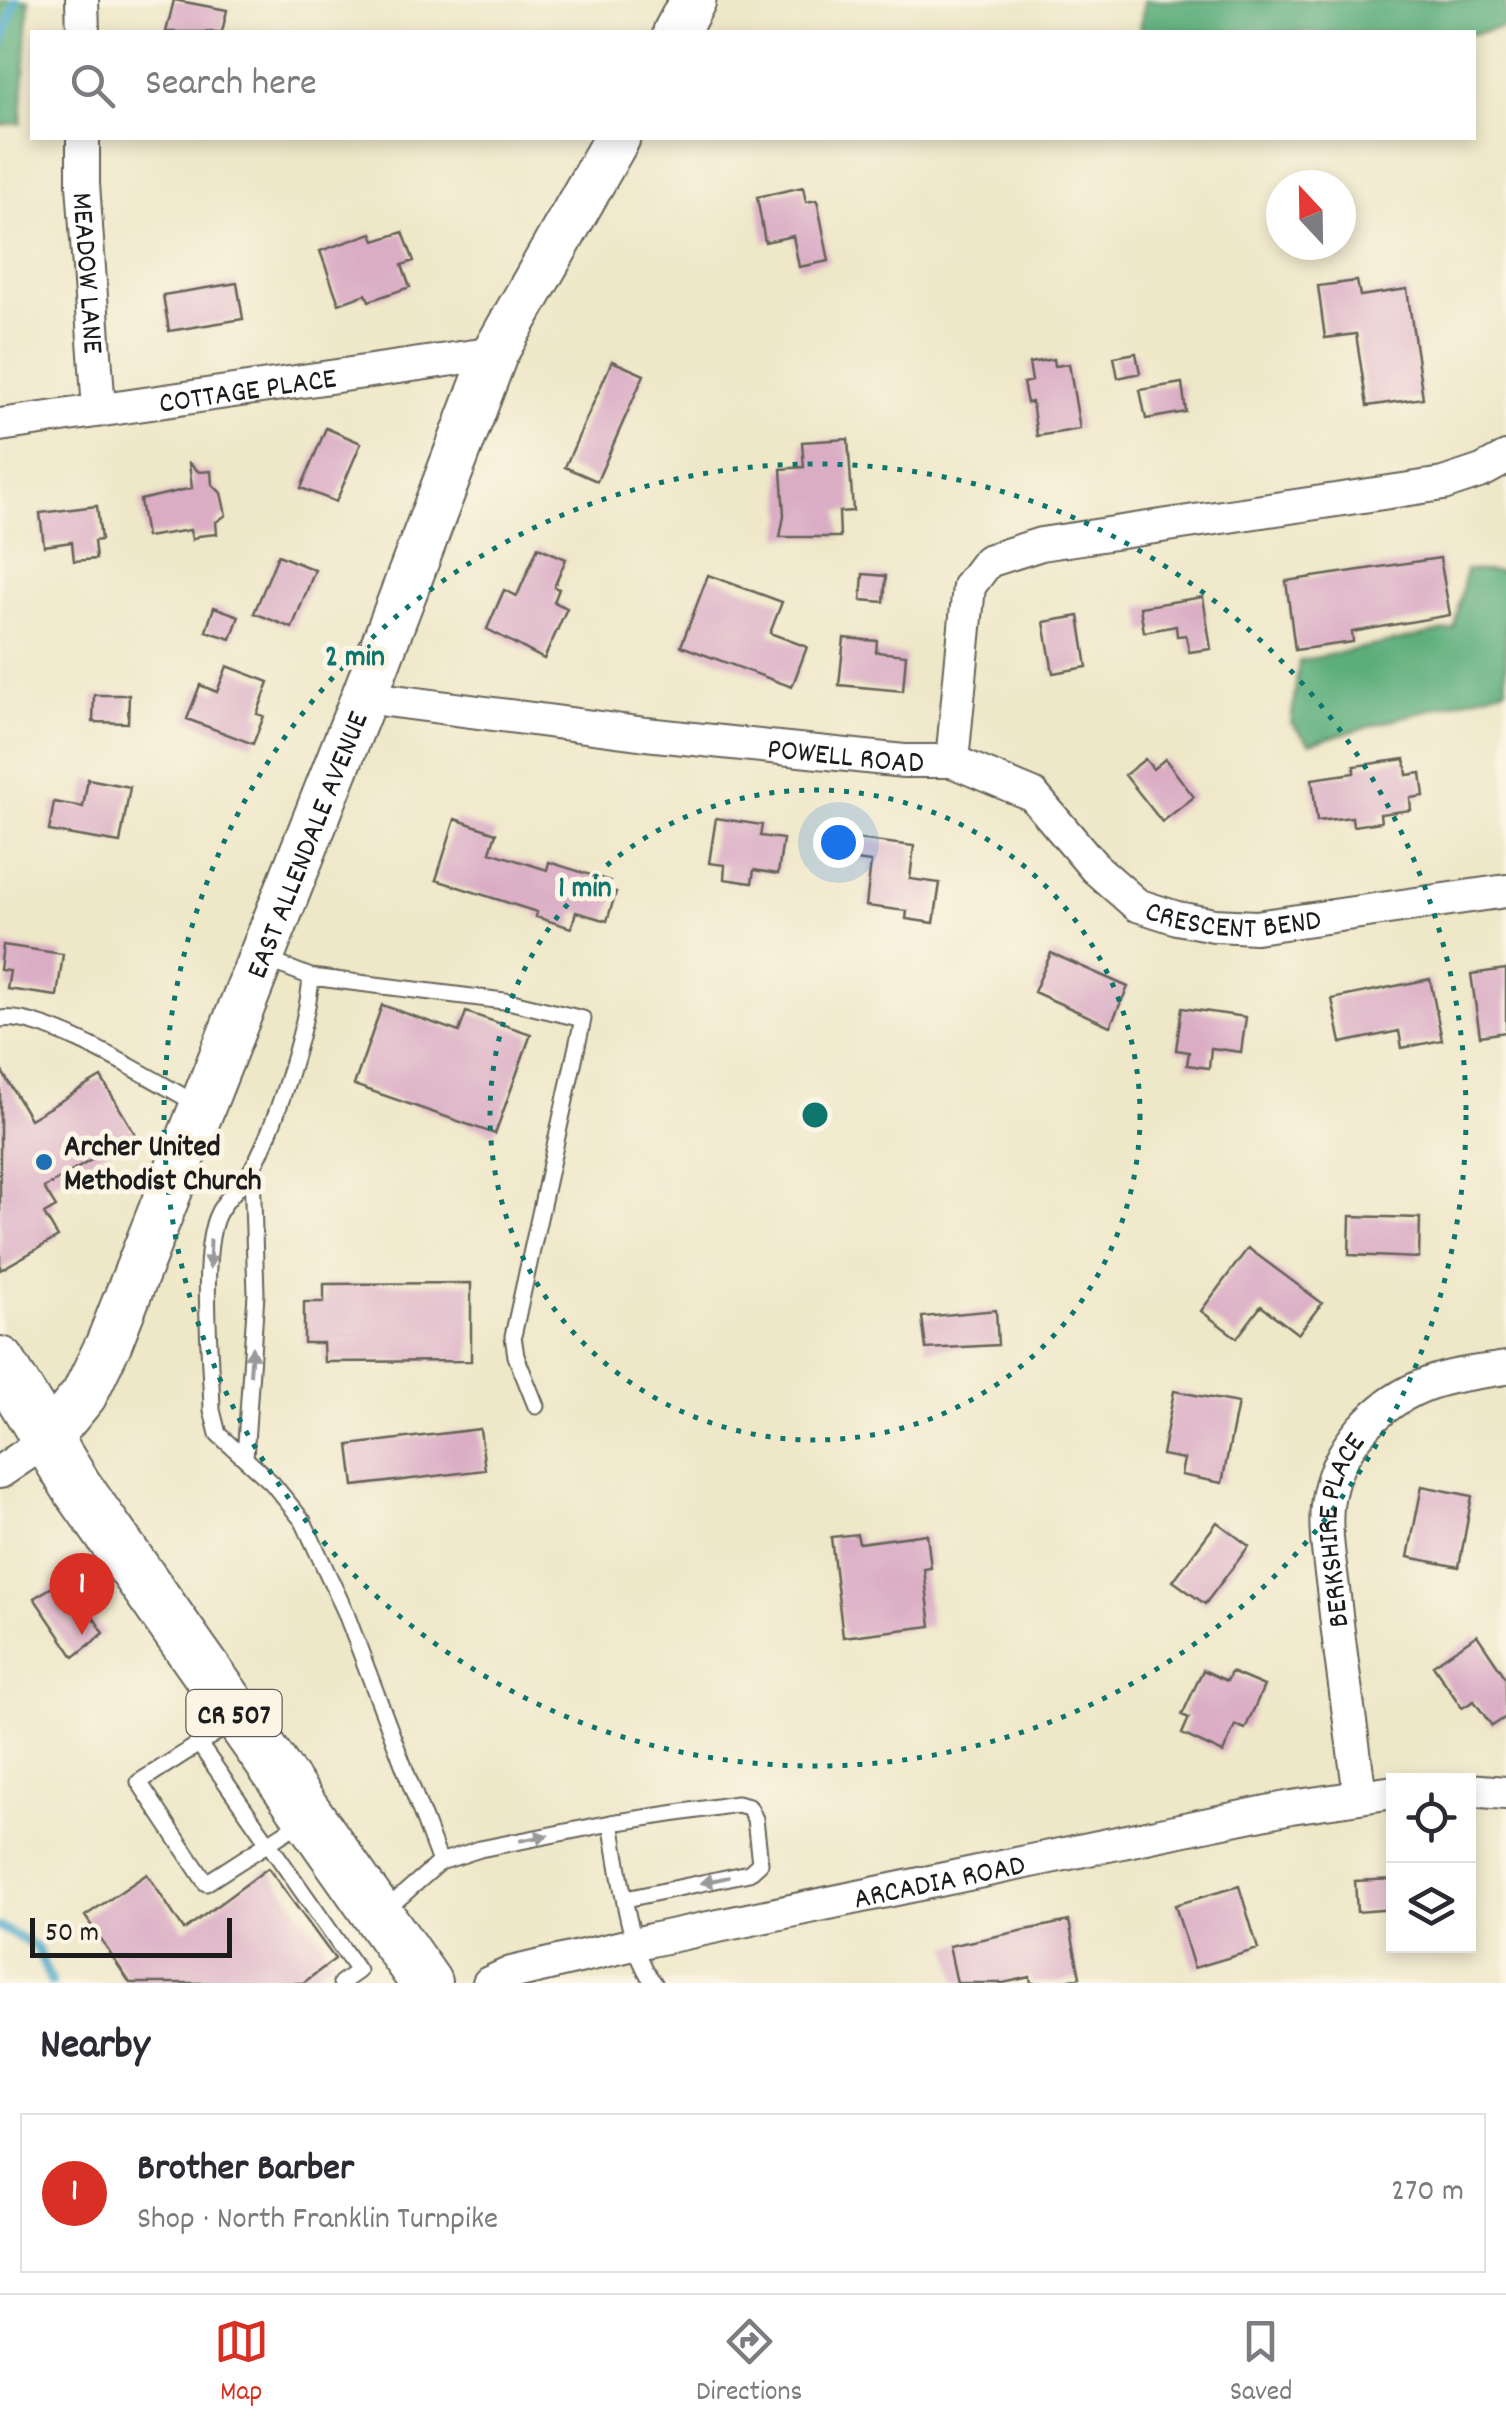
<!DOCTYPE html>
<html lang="en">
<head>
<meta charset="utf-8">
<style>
	body { margin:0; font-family:Dekko,sans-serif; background:#f7f7f7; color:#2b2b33 }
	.controls { position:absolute; right:30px; bottom:30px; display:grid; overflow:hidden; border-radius:0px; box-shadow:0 5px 15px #0003 }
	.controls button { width:90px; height:90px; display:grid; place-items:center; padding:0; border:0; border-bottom:2px solid #e1e1e2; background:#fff; color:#2b2b33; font:50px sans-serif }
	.compass { position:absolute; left:1266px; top:170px; width:90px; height:90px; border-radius:50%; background:#fff; box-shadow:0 5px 15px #0003; rotate:338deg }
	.scale { position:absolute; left:30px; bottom:25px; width:202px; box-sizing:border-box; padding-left:10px; border:5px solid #1c1c1c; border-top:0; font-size:28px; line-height:35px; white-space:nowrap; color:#1c1c1c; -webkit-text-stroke:8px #fcf5e5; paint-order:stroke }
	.you { position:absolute; left:838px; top:842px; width:35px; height:35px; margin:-25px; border:8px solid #fff; border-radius:50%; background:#1a73e8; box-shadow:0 0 0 15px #1a73e833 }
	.badge { display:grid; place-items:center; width:65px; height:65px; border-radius:50%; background:#d93025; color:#fff; font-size:32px; font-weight:700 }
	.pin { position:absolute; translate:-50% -82px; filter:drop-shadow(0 2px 5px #0008) }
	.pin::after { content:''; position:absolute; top:52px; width:35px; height:30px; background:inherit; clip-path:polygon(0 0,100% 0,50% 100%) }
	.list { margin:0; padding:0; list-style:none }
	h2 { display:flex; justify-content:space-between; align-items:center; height:130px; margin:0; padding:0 40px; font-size:42px }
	h2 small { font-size:32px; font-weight:400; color:#7c7c81 }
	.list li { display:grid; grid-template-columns:65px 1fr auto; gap:30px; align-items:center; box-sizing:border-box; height:160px; margin:0 20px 20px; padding:0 20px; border:2px solid #e1e1e2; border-radius:0px }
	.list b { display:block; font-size:38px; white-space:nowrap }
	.list p { margin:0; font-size:32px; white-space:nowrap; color:#7c7c81 }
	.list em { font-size:32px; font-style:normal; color:#7c7c81 }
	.icon { flex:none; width:55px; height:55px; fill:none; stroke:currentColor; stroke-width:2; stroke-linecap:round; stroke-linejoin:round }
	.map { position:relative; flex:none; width:1506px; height:1983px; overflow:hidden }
	.search { position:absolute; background:#fff; box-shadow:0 5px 15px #0003; left:30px; right:30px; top:30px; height:110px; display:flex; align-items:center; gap:25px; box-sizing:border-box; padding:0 35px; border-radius:0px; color:#7c7c81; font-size:38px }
	.sheet { height:310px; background:#fff }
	nav { display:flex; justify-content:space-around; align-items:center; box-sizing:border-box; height:140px; border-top:2px solid #e1e1e2; background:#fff; font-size:28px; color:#7c7c81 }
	nav a { display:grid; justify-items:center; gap:5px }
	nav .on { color:#d93025 }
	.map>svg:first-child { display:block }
	.forest { fill:#5bad7a; stroke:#3c644b; stroke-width:2.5 }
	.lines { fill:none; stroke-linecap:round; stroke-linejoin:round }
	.stream { stroke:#47a6c6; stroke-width:9 }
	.building { fill:#daadc5 }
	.service-casing { stroke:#666358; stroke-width:19 }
	.minor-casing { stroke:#666358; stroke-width:36 }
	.secondary-casing { stroke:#666358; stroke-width:49 }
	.primary-casing { stroke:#666358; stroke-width:54 }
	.service { stroke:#fff; stroke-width:15 }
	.minor { stroke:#fff; stroke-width:32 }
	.secondary { stroke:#fff; stroke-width:45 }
	.primary { stroke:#fff; stroke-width:50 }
	.oneway { fill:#999 }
	.ring { fill:none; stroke:#0f766e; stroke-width:5; stroke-dasharray:5 10 }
	.poi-dot { fill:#1f6fb2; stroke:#fcf5e5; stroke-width:4 }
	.labels { text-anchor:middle; stroke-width:10; stroke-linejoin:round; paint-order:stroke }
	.shield { fill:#fcf5e5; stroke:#5f5d58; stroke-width:2.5 }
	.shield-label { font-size:28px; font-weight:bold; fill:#1c1c1c }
	.street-label { font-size:30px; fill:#1c1c1c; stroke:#fcf5e5 }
	.poi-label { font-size:30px; font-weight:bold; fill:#1c1c1c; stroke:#fcf5e5; text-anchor:start }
	.centre { fill:#0f766e; stroke:#fcf5e5; stroke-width:5 }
	.ring-label { font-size:30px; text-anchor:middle; font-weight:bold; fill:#0f766e; stroke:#fcf5e5; stroke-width:10; stroke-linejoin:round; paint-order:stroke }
</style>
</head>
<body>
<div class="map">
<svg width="1506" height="1983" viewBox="0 0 1506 1983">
	<rect width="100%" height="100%" fill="#fcf5e5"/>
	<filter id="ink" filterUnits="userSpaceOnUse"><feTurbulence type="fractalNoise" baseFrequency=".01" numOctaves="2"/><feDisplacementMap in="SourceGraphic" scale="20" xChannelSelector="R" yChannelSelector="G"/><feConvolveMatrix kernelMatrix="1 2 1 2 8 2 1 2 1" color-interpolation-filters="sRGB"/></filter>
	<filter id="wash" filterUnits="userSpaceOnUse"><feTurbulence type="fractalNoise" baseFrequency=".0048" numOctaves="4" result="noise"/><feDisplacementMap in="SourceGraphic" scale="40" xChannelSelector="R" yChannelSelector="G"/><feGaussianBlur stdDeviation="2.25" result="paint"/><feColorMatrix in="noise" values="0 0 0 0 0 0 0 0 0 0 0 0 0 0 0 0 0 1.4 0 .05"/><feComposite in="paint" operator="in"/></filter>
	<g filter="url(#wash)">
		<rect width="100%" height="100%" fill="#eee7c8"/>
		<!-- forest -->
		<path class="forest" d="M0 0H29L21 123 0 125Z
			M1144 0H1506V26L1474 34 1140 32Z
			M1466 570 1506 572V688L1310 743 1291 723 1299 661 1454 629Z"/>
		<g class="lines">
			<!-- stream -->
			<path class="stream" d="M0 48 16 0
				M0 1927 37 1948 51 1983"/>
		</g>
		<g id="blocks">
			<!-- building -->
			<path class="building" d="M174 0 227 10 222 32H166Z
				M803 187 806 202 817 200 829 261 799 267 793 236 765 242 757 197Z
				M403 232 414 261 402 265 410 287 369 301 366 294 339 304 320 251 372 233 375 241Z
				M1357 281 1360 296 1407 289 1423 398 1367 406 1356 334 1325 338 1318 286Z
				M237 283 243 319 169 331 163 295Z
				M1136 353 1140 373 1118 378 1114 357Z
				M1054 359 1055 366 1069 364 1080 429 1037 436 1032 402 1027 403 1023 383 1032 381 1029 363Z
				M612 361 644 375 597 481 565 467Z
				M1182 383 1186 412 1146 419 1140 390Z
				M326 428 361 443 336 502 301 488Z
				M848 439 853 511 839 512 840 537H780L784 516 781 469 804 467 802 442Z
				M189 463 199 472 211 471 212 484 221 493 226 515 216 522 217 534 198 536 192 540 190 530 146 537 140 500 192 488Z
				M97 506 101 540 94 541 96 559 74 561 72 542 44 546 40 513Z
				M538 547 566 559 554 587 559 589 554 602 567 608 544 659 487 629 504 590 517 596Z
				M278 555 315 570 292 628 254 613Z
				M1440 558 1450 615 1352 632 1353 642 1295 650 1286 581Z
				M863 574 886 576 884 602 861 600Z
				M708 575 782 602 770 633 807 647 792 687 681 646Z
				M1203 597 1211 649 1189 652 1186 635 1177 636 1176 626 1144 632 1140 607Z
				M214 607 239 616 231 639 206 631Z
				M1079 616 1087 667 1053 673 1044 622Z
				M844 638 877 641 876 652 906 655 903 691 839 685Z
				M227 666 269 682 257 714 264 716 253 744 187 719 200 685 217 692Z
				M94 695H129L128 723 93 722Z
				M1145 759 1153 769 1165 759 1194 797 1162 822 1125 775Z
				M1405 759 1407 775 1421 773 1424 796 1410 798 1411 810 1380 814 1381 822 1353 826 1352 817 1317 821 1312 779 1354 773V766Z
				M88 779 130 787 120 843 49 831 54 802 83 807Z
				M716 818 762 825 760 836 783 839 778 874 754 870 752 883 724 879 725 865 709 863Z
				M455 819 496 833 490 852 547 870 549 862 610 881 607 890 616 892 607 921 576 912 571 928 536 917 537 912 436 880Z
				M858 839 914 846 910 879 940 883 934 923 906 919 907 911 866 906 871 862 856 860Z
				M3 945 63 954 57 996 7 989 10 971 0 970Z
				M1051 953 1128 987 1110 1026 1034 992Z
				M1506 969V1032L1480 1036 1471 974Z
				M1430 979 1442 1040 1402 1048 1399 1031 1341 1043 1332 999Z
				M382 1005 459 1032 466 1012 531 1034 495 1134 354 1085Z
				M1182 1008 1246 1017 1241 1052 1211 1048 1209 1068 1187 1065 1189 1052 1176 1050Z
				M0 1068 30 1119 101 1077 135 1134 44 1188 56 1207 44 1214 58 1237 0 1270Z
				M1350 1216 1420 1218 1419 1258 1349 1255Z
				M1248 1248 1322 1303 1298 1334 1261 1306 1237 1338 1201 1311Z
				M471 1283V1361L324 1362 323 1343H304V1302H324V1284Z
				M996 1310 998 1345 926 1349 922 1317Z
				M1174 1391 1238 1403 1222 1483 1181 1475 1184 1459 1162 1455Z
				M480 1429 485 1470 354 1486 349 1445Z
				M1422 1486 1472 1496 1459 1567 1408 1557Z
				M1217 1522 1249 1546 1205 1604 1173 1581Z
				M857 1534 859 1543 927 1534 931 1568 924 1569 931 1626 843 1637 831 1537Z
				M61 1582 74 1602 80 1598 104 1633 74 1657 34 1598Z
				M1477 1635 1506 1678V1717L1492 1726 1474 1701 1462 1708 1433 1665Z
				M1203 1670 1227 1681 1231 1672 1264 1686 1245 1729 1235 1725 1223 1753 1182 1734 1189 1718 1182 1715Z
				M268 1868 335 1959 303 1983H130L85 1916 147 1874 184 1930Z
				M1394 1879V1909L1357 1912 1355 1881Z
				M1239 1886 1258 1949 1194 1968 1175 1905Z
				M1069 1921 1080 1977 1052 1983H1031L1030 1977 1003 1983H957L949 1946Z"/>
		</g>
	</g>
	<g filter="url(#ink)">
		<use href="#blocks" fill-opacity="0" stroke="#666358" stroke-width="2.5"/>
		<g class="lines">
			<!-- service casing -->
			<g class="service-casing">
				<path id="service" d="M265 959 311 977C308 1023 275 1129 252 1169 242 1186 223 1199 216 1218 200 1260 211 1361 212 1410L218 1434 272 1483 303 1521 345 1611 440 1862 382 1913
					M311 977 512 1002 583 1019 513 1336 516 1356 536 1406
					M0 1019C46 1012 156 1082 199 1105
					M245 1458 256 1294 252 1169
					M235 1721 139 1782 206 1883 304 1820
					M199 1744 358 1971 341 1983
					M611 1823C619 1864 628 1953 654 1983
					M440 1862 480 1849 611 1823 737 1804 749 1807 755 1819 760 1863 749 1873 626 1899"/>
			</g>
			<!-- minor casing -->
			<g class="minor-casing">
				<g id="minor">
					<path d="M82 0 83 32"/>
					<path id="s1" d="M83 138V184L99 410"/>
					<path id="s2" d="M0 425 495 353"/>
					<path id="s3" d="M364 697 646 734 904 761H952L1033 795 1095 868 1137 905 1177 918 1214 925 1256 927 1506 891"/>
					<path d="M952 761 969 586 988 561 1041 544 1443 484 1482 471 1506 458"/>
					<path d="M0 1472 47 1440"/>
					<path d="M1468 1790 1506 1793"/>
					<path id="s4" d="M1360 1796C1352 1733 1342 1669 1335 1606 1332 1573 1324 1538 1327 1506 1333 1450 1378 1401 1430 1383 1455 1374 1481 1372 1506 1368"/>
					<path id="s5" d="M489 1983 511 1973 651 1940 1291 1807 1394 1792"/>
				</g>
			</g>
			<!-- secondary casing -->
			<g class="secondary-casing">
				<g id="secondary">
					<path d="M676 32 693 0"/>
					<path id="s6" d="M47 1440 84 1395 109 1343 364 697 495 353 617 138"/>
				</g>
			</g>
			<!-- primary casing -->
			<g class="primary-casing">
				<path id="primary" d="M0 1362 76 1486 426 1983"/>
			</g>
			<!-- service -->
			<use href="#service" class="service"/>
			<!-- minor -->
			<use href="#minor" class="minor"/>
			<!-- secondary -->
			<use href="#secondary" class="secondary"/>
			<!-- primary -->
			<use href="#primary" class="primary"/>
		</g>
		<!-- one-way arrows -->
		<defs><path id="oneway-solid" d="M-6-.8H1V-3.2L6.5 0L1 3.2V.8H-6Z" transform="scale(2.5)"/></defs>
		<g class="oneway">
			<use href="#oneway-solid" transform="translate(210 1254) rotate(92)"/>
			<use href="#oneway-solid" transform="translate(251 1361) rotate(-86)"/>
			<use href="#oneway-solid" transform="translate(534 1838) rotate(-11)"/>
			<use href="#oneway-solid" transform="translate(715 1880) rotate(168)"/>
		</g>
	</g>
	<!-- distance rings -->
	<g class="ring">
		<circle cx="815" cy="1115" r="325"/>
		<circle cx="815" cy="1115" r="651"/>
	</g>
	<!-- markers -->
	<circle class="poi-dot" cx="44" cy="1162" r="10"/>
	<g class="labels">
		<!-- shield labels -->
		<rect class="shield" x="186.5" y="1690" width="95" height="46" rx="8"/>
		<g class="shield-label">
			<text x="234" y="1723">CR 507</text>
		</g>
		<!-- street labels -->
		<g class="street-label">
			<text dy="10" stroke="none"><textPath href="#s1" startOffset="135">MEADOW LANE</textPath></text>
			<text dy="10" stroke="none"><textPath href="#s2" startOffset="250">COTTAGE PLACE</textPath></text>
			<text dy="10" stroke="none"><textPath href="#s3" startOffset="485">POWELL ROAD</textPath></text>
			<text dy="10" stroke="none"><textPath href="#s6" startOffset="652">EAST ALLENDALE AVENUE</textPath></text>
			<text dy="10" stroke="none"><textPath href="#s3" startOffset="930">CRESCENT BEND</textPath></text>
			<text dy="10" stroke="none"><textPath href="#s4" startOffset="270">BERKSHIRE PLACE</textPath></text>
			<text dy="10" stroke="none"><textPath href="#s5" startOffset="462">ARCADIA ROAD</textPath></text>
		</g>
		<!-- poi labels -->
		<g class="poi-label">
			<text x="64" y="1155">Archer United<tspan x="64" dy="34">Methodist Church</tspan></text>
		</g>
	</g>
	<circle cx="815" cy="1115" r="15" class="centre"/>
	<g class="ring-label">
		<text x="355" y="665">2 min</text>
		<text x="585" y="896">1 min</text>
	</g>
</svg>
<div class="controls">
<button><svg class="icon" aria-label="locate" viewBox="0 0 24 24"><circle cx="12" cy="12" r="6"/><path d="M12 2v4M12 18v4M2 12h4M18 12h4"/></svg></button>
<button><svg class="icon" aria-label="layers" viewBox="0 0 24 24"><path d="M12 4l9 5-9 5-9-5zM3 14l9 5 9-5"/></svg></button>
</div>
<svg class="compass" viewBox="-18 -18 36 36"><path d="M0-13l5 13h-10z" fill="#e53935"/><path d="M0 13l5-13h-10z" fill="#7c7c81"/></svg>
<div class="scale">50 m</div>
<div class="you"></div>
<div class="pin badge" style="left:82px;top:1635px">1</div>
<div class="search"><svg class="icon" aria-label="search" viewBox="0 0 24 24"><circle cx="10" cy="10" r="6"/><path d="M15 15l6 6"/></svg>Search here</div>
</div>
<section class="sheet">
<h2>Nearby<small></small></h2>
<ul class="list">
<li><span class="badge">1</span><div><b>Brother Barber</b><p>Shop · North Franklin Turnpike</p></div><em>270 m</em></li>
</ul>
</section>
<nav>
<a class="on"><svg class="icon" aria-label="map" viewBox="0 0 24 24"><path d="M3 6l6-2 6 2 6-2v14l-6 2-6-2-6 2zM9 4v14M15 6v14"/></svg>Map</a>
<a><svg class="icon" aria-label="directions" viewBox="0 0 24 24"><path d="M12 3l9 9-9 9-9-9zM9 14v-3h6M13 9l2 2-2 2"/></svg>Directions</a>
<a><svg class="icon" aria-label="saved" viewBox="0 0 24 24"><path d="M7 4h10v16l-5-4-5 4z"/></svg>Saved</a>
</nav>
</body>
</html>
